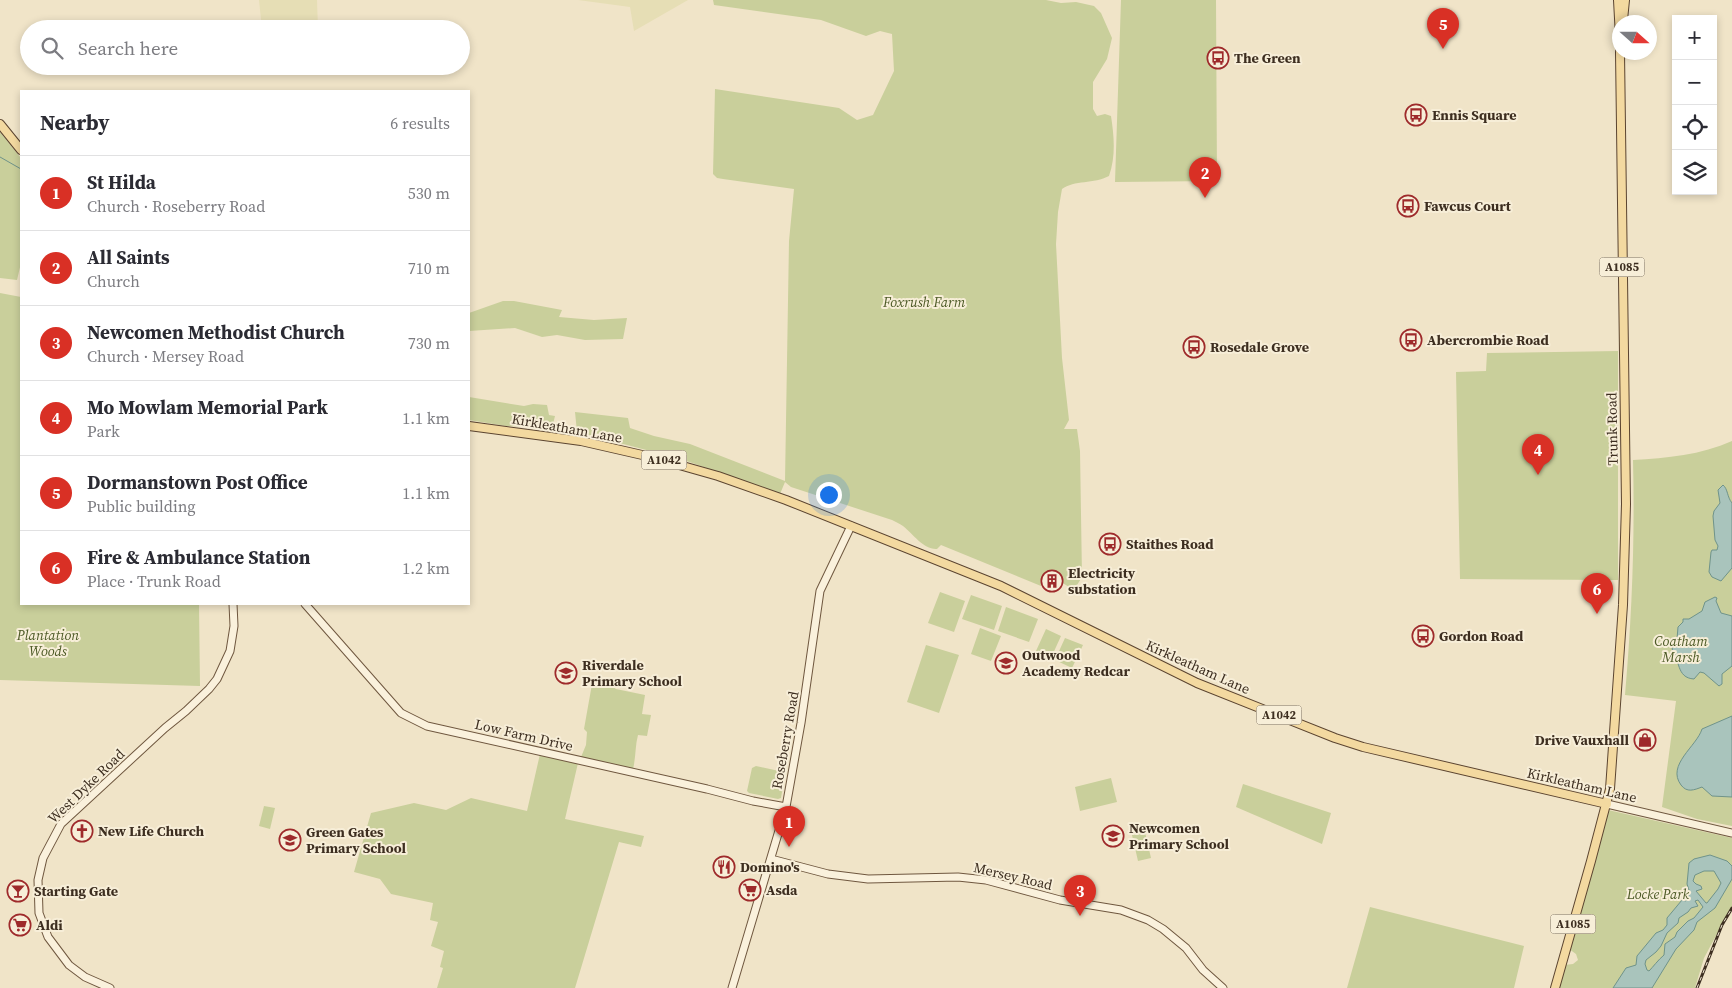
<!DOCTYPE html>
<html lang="en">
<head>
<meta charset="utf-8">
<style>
	body { margin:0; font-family:"Source Serif 4",serif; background:#f7f7f7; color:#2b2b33 }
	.controls { position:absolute; right:15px; top:15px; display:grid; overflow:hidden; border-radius:0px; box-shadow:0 2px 8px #0003 }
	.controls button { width:45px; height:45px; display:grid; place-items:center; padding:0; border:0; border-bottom:1px solid #e1e1e2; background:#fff; color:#2b2b33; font:25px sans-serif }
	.compass { position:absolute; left:1612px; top:15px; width:45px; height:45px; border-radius:50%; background:#fff; box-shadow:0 2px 8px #0003; rotate:111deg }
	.you { position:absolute; left:828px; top:494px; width:18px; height:18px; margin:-12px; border:4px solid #fff; border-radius:50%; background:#1a73e8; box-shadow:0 0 0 8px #1a73e833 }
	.badge { display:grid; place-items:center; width:32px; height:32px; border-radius:50%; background:#d93025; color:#fff; font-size:16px; font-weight:700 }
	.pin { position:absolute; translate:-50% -41px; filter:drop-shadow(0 1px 2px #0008) }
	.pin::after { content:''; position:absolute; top:26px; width:18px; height:15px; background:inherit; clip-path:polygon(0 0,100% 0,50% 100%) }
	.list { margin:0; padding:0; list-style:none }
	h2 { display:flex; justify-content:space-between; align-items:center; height:65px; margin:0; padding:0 20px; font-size:21px }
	h2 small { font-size:16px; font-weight:400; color:#7c7c81 }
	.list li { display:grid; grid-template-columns:32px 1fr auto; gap:15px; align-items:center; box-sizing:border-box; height:75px; padding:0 20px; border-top:1px solid #e1e1e2 }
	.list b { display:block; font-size:19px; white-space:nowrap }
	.list p { margin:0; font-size:16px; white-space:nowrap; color:#7c7c81 }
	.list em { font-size:16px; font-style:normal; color:#7c7c81 }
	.icon { flex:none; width:28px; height:28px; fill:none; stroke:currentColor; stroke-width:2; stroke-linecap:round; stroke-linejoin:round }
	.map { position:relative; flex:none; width:1732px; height:988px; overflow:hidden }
	.search { position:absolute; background:#fff; box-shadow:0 2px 8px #0003; left:20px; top:20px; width:450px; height:55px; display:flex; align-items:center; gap:12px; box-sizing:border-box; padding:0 18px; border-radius:28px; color:#7c7c81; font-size:19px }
	.panel { position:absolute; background:#fff; box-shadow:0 2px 8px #0003; left:20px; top:90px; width:450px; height:515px; border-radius:0px }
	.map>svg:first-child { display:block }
	.farmland { fill:#e6deb5 }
	.green { fill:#c9cf9b }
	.water { fill:#a9c4bc; stroke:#6f938a; fill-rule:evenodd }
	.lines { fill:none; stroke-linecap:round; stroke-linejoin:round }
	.stream { stroke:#6f938a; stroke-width:1 }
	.secondary-casing { stroke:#6f573f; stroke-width:9 }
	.primary-casing { stroke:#5b4430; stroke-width:10 }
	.secondary { stroke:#faf1dc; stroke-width:7 }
	.primary { stroke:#f3d9a0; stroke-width:8 }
	.rail-casing { stroke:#3d2e20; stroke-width:3 }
	.rail { stroke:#f7eed8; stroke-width:1; stroke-dasharray:4; stroke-linecap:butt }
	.labels { text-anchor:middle; stroke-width:4; stroke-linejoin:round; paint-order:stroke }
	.shield { fill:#f7eed8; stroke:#756857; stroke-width:1 }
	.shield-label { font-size:12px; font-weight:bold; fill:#3d2e20 }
	.poi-label { font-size:14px; font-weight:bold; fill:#3d2e20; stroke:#f7eed8; text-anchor:start }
	.park-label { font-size:14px; font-style:italic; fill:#4d5a26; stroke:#f7eed8 }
	.street-label { font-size:14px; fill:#3d2e20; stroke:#f7eed8 }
</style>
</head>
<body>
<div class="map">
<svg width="1732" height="988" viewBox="0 0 1732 988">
	<rect width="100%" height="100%" fill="#f0e4c8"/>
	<!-- farmland -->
	<path class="farmland" d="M259 0H317L318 29H262Z
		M578 0H688L634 31 630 7Z"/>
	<!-- green -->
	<path class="green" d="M713 0H1048H1046L1061 3 1076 2 1094 6 1101 13 1112 38 1107 59 1093 82V109L1097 116 1105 114 1111 116C1114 136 1116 156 1109 176 1094 184 1074 180 1062 189L1058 212 1056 244 1062 358 1069 420 1064 429H1077L1080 451 1082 577 1074 590 1061 582 1063 578 1049 571 1041 586 941 545 937 549C924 550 913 534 903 526 900 524 896 522 892 520L791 487 785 482 780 494 681 459 577 432 575 412 628 418 630 428 654 436 690 444 785 481 789 241 794 189 723 179 717 178 713 174 715 89 839 108 857 120 873 115 894 71 892 34 880 31 866 36 821 20 714 5Z
		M1121 0H1216L1217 181 1115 182Z
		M0 132 21 158V263L17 280 0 278Z
		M0 293 21 297V604H199L200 686 0 680Z
		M503 301H514L562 310 559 317 594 320 627 318 623 339 585 340 557 335 542 337 515 328 469 331V313Z
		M1618 351V580L1460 579 1456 372 1486 371 1487 353Z
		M469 397 524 406 533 404 547 405 549 415 555 416 552 428 506 426 469 420Z
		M1732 441V826L1697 819 1662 807 1676 701 1625 695C1632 616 1635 538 1633 460 1667 458 1701 455 1732 441Z
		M940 592 965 601 954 632 928 623Z
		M971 595 1002 606 994 630 962 619Z
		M1006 607 1038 619 1029 642 998 631Z
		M980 628 1001 636 991 661 971 654Z
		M1046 629 1061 636 1051 658 1036 651Z
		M1065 638 1083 645 1072 668 1055 660Z
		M926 645 959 655 939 713 907 702Z
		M592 684H609L616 689 645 695 642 714 651 715 647 736 638 735C635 746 636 757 633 769L581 757 586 745 587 732 584 729Z
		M540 754 578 763 565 819 644 836 641 847 619 842 575 988H437L443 968 440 967 444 951 431 946 438 922 430 920 433 903 391 894 380 879 354 872 371 813 414 803 446 810 471 798 527 811Z
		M756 766 779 771 780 767 786 768 781 798 778 799 749 793 747 791 752 768Z
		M1111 778 1117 802 1080 811 1075 787Z
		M1243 784 1331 813 1322 844 1236 807Z
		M264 806 275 808 270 829 259 826Z
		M1608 810 1732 838V906L1704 958 1695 988H1558L1564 965 1573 964 1578 960 1576 954 1569 949Z
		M1145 832 1151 858 1138 861 1132 835Z
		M1370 907 1524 946 1514 988H1347Z"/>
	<!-- water -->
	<path class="water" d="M1723 485C1728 489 1727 497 1732 503V568L1721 581 1712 577 1709 572 1711 552 1712 550H1717L1718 546 1715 540 1713 516 1714 511 1720 503 1718 490Z
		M1715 597 1717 598 1716 601 1721 613 1732 616V666L1722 674V684L1719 686 1704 673 1700 672 1694 679C1676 678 1680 659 1672 649L1677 639 1678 627 1683 622V619H1689L1702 611 1705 602Z
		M1732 716V797L1712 796 1702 787C1694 790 1687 793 1681 785 1666 765 1697 746 1702 729Z
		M1710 855 1727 861 1732 866V879L1715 908 1697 922 1694 930 1676 949 1652 988H1613L1626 968 1636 965 1637 956 1656 933 1663 930 1667 925V918L1682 900 1686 901 1690 893 1687 884 1689 863 1694 859ZM1704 871H1714L1721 883 1718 889 1707 903H1706L1696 891 1702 889 1701 886 1696 884 1693 881 1695 875ZM1698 900 1703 907 1694 918 1688 921 1677 932 1675 937 1665 944 1664 955C1658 960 1653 967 1649 971L1647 970 1645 964 1646 960 1656 952 1661 946 1667 933 1678 923 1679 918 1688 912 1691 908 1698 906 1695 901Z"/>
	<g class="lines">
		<!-- stream -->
		<path class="stream" d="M0 157 21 169"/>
		<!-- secondary casing -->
		<g class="secondary-casing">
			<path id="secondary" d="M305 604 401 713 427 726 707 789 753 801 786 807
				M1607 804 1732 833
				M771 859 828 874 868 879 958 877 986 880 1060 900 1121 910 1148 920 1163 929 1186 948 1203 970 1223 988
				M110 988 85 977 69 965 48 937 39 913 38 880 43 858 61 824 165 728 186 711 209 689 217 679 230 651 234 626 233 604
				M732 988 786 807 801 723 820 591 851 526"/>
		</g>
		<!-- primary casing -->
		<g class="primary-casing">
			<path id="primary" d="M1618 0 1620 37
				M1623 20 1625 0
				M0 124 21 150
				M469 426 581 441 651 457 718 476 786 500 1001 586 1197 683 1335 738 1363 747 1607 804
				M1555 988 1591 861 1610 789 1623 605 1626 504 1620 52"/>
		</g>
		<!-- secondary -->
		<use href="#secondary" class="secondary"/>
		<!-- primary -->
		<use href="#primary" class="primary"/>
		<!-- rail casing -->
		<g class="rail-casing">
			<path id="rail" d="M1697 988 1722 925 1732 908"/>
		</g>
		<!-- rail -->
		<use href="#rail" class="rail"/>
	</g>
	<!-- icons -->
	<defs>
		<g id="bus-ring" transform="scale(1.125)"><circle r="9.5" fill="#f7eed8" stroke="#9e2a2b" stroke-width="1.5"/><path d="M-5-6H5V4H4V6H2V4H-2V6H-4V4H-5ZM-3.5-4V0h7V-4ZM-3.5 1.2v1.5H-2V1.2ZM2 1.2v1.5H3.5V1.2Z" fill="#9e2a2b"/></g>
		<g id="building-ring" transform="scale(1.125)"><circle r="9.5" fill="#f7eed8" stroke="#9e2a2b" stroke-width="1.5"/><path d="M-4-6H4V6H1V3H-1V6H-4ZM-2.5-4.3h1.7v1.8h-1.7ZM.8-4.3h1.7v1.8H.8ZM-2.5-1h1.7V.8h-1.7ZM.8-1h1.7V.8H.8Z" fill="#9e2a2b"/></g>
		<g id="school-ring" transform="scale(1.125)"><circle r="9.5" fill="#f7eed8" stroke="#9e2a2b" stroke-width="1.5"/><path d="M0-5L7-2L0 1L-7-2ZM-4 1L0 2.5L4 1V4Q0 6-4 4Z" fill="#9e2a2b"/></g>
		<g id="shop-ring" transform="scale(1.125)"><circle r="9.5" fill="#f7eed8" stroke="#9e2a2b" stroke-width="1.5"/><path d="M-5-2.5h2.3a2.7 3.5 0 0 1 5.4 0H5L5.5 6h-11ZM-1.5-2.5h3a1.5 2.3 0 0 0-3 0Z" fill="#9e2a2b"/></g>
		<g id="church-ring" transform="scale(1.125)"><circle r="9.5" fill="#f7eed8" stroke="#9e2a2b" stroke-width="1.5"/><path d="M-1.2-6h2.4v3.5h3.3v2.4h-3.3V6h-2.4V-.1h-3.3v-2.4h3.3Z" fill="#9e2a2b"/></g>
		<g id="restaurant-ring" transform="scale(1.125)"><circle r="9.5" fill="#f7eed8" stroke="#9e2a2b" stroke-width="1.5"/><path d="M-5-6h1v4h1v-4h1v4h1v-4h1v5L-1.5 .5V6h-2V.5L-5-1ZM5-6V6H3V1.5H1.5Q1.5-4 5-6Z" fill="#9e2a2b"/></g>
		<g id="supermarket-ring" transform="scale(1.125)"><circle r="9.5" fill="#f7eed8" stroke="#9e2a2b" stroke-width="1.5"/><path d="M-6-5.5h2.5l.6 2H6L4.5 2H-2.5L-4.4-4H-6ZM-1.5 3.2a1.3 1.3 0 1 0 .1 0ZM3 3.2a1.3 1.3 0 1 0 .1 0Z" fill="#9e2a2b"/></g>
		<g id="bar-ring" transform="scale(1.125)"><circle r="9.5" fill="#f7eed8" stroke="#9e2a2b" stroke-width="1.5"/><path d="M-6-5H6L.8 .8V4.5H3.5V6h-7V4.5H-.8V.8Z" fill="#9e2a2b"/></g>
	</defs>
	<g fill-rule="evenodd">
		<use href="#bus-ring" x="1218" y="58"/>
		<use href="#bus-ring" x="1416" y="115"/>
		<use href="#bus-ring" x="1408" y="206"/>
		<use href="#bus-ring" x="1411" y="340"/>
		<use href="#bus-ring" x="1194" y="347"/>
		<use href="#bus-ring" x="1110" y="544"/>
		<use href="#building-ring" x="1052" y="581"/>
		<use href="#bus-ring" x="1423" y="636"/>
		<use href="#school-ring" x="1006" y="663"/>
		<use href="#school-ring" x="566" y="673"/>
		<use href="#shop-ring" x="1645" y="740"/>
		<use href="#church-ring" x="82" y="831"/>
		<use href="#school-ring" x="1113" y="836"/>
		<use href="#school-ring" x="290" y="840"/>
		<use href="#restaurant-ring" x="724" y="867"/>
		<use href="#supermarket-ring" x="750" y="890"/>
		<use href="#bar-ring" x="18" y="891"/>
		<use href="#supermarket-ring" x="20" y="925"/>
	</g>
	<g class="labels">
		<!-- shield labels -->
		<g class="shield">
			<rect x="1599.5" y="257.5" width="45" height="19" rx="4"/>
			<rect x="641.5" y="450.5" width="45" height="19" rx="4"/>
			<rect x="1256.5" y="705.5" width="45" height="19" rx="4"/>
			<rect x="1550.5" y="914.5" width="45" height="19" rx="4"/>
		</g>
		<g class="shield-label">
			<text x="1622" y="271">A1085</text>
			<text x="664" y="464">A1042</text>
			<text x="1279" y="719">A1042</text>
			<text x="1573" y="928">A1085</text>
		</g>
		<!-- poi labels -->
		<g class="poi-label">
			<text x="1234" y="63">The Green</text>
			<text x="1432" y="120">Ennis Square</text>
			<text x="1424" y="211">Fawcus Court</text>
			<text x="1427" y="345">Abercrombie Road</text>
			<text x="1210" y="352">Rosedale Grove</text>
			<text x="1126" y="549">Staithes Road</text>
			<text x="1068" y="578">Electricity<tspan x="1068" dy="16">substation</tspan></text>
			<text x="1439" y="641">Gordon Road</text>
			<text x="1022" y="660">Outwood<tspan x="1022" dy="16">Academy Redcar</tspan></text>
			<text x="582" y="670">Riverdale<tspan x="582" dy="16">Primary School</tspan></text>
			<text x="1629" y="745" text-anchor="end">Drive Vauxhall</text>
			<text x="1129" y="833">Newcomen<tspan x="1129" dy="16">Primary School</tspan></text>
			<text x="98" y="836">New Life Church</text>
			<text x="306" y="837">Green Gates<tspan x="306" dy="16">Primary School</tspan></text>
			<text x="740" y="872">Domino's</text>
			<text x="766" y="895">Asda</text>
			<text x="34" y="896">Starting Gate</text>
			<text x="36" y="930">Aldi</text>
		</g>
		<!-- park labels -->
		<g class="park-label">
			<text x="924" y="307">Foxrush Farm</text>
			<text x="48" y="640">Plantation<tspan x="48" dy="16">Woods</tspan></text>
			<text x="1681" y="646">Coatham<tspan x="1681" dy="16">Marsh</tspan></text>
			<text x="1658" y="899">Locke Park</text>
		</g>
		<!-- street labels -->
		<g class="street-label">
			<text transform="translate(567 428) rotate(10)" y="5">Kirkleatham Lane</text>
			<text transform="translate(1612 429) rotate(-91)" y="5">Trunk Road</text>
			<text transform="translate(1198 667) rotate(24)" y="5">Kirkleatham Lane</text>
			<text transform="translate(524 735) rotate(13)" y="5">Low Farm Drive</text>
			<text transform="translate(785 740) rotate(-80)" y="5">Roseberry Road</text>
			<text transform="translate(1582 785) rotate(13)" y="5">Kirkleatham Lane</text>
			<text transform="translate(86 786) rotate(-44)" y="5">West Dyke Road</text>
			<text transform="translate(1013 876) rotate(13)" y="5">Mersey Road</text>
		</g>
	</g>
</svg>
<div class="controls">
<button>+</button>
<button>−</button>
<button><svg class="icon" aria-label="locate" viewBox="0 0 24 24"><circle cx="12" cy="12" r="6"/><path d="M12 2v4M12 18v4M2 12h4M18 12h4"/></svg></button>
<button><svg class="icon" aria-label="layers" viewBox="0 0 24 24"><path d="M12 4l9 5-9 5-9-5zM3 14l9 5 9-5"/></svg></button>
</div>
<svg class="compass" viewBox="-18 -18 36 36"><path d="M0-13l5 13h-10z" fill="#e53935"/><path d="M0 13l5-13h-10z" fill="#7c7c81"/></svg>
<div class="you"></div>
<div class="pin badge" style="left:789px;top:847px">1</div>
<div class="pin badge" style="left:1205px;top:198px">2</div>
<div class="pin badge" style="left:1080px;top:916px">3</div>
<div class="pin badge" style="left:1538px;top:475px">4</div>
<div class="pin badge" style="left:1443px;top:49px">5</div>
<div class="pin badge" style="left:1597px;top:614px">6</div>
<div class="search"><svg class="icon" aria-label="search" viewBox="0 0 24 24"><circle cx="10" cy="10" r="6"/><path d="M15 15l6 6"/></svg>Search here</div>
<section class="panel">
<h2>Nearby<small>6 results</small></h2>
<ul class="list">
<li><span class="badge">1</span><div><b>St Hilda</b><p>Church · Roseberry Road</p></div><em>530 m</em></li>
<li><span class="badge">2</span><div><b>All Saints</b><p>Church</p></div><em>710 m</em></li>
<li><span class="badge">3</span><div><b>Newcomen Methodist Church</b><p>Church · Mersey Road</p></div><em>730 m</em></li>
<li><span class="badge">4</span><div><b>Mo Mowlam Memorial Park</b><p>Park</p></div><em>1.1 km</em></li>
<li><span class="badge">5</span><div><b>Dormanstown Post Office</b><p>Public building</p></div><em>1.1 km</em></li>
<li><span class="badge">6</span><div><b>Fire &amp; Ambulance Station</b><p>Place · Trunk Road</p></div><em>1.2 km</em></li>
</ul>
</section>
</div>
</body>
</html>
